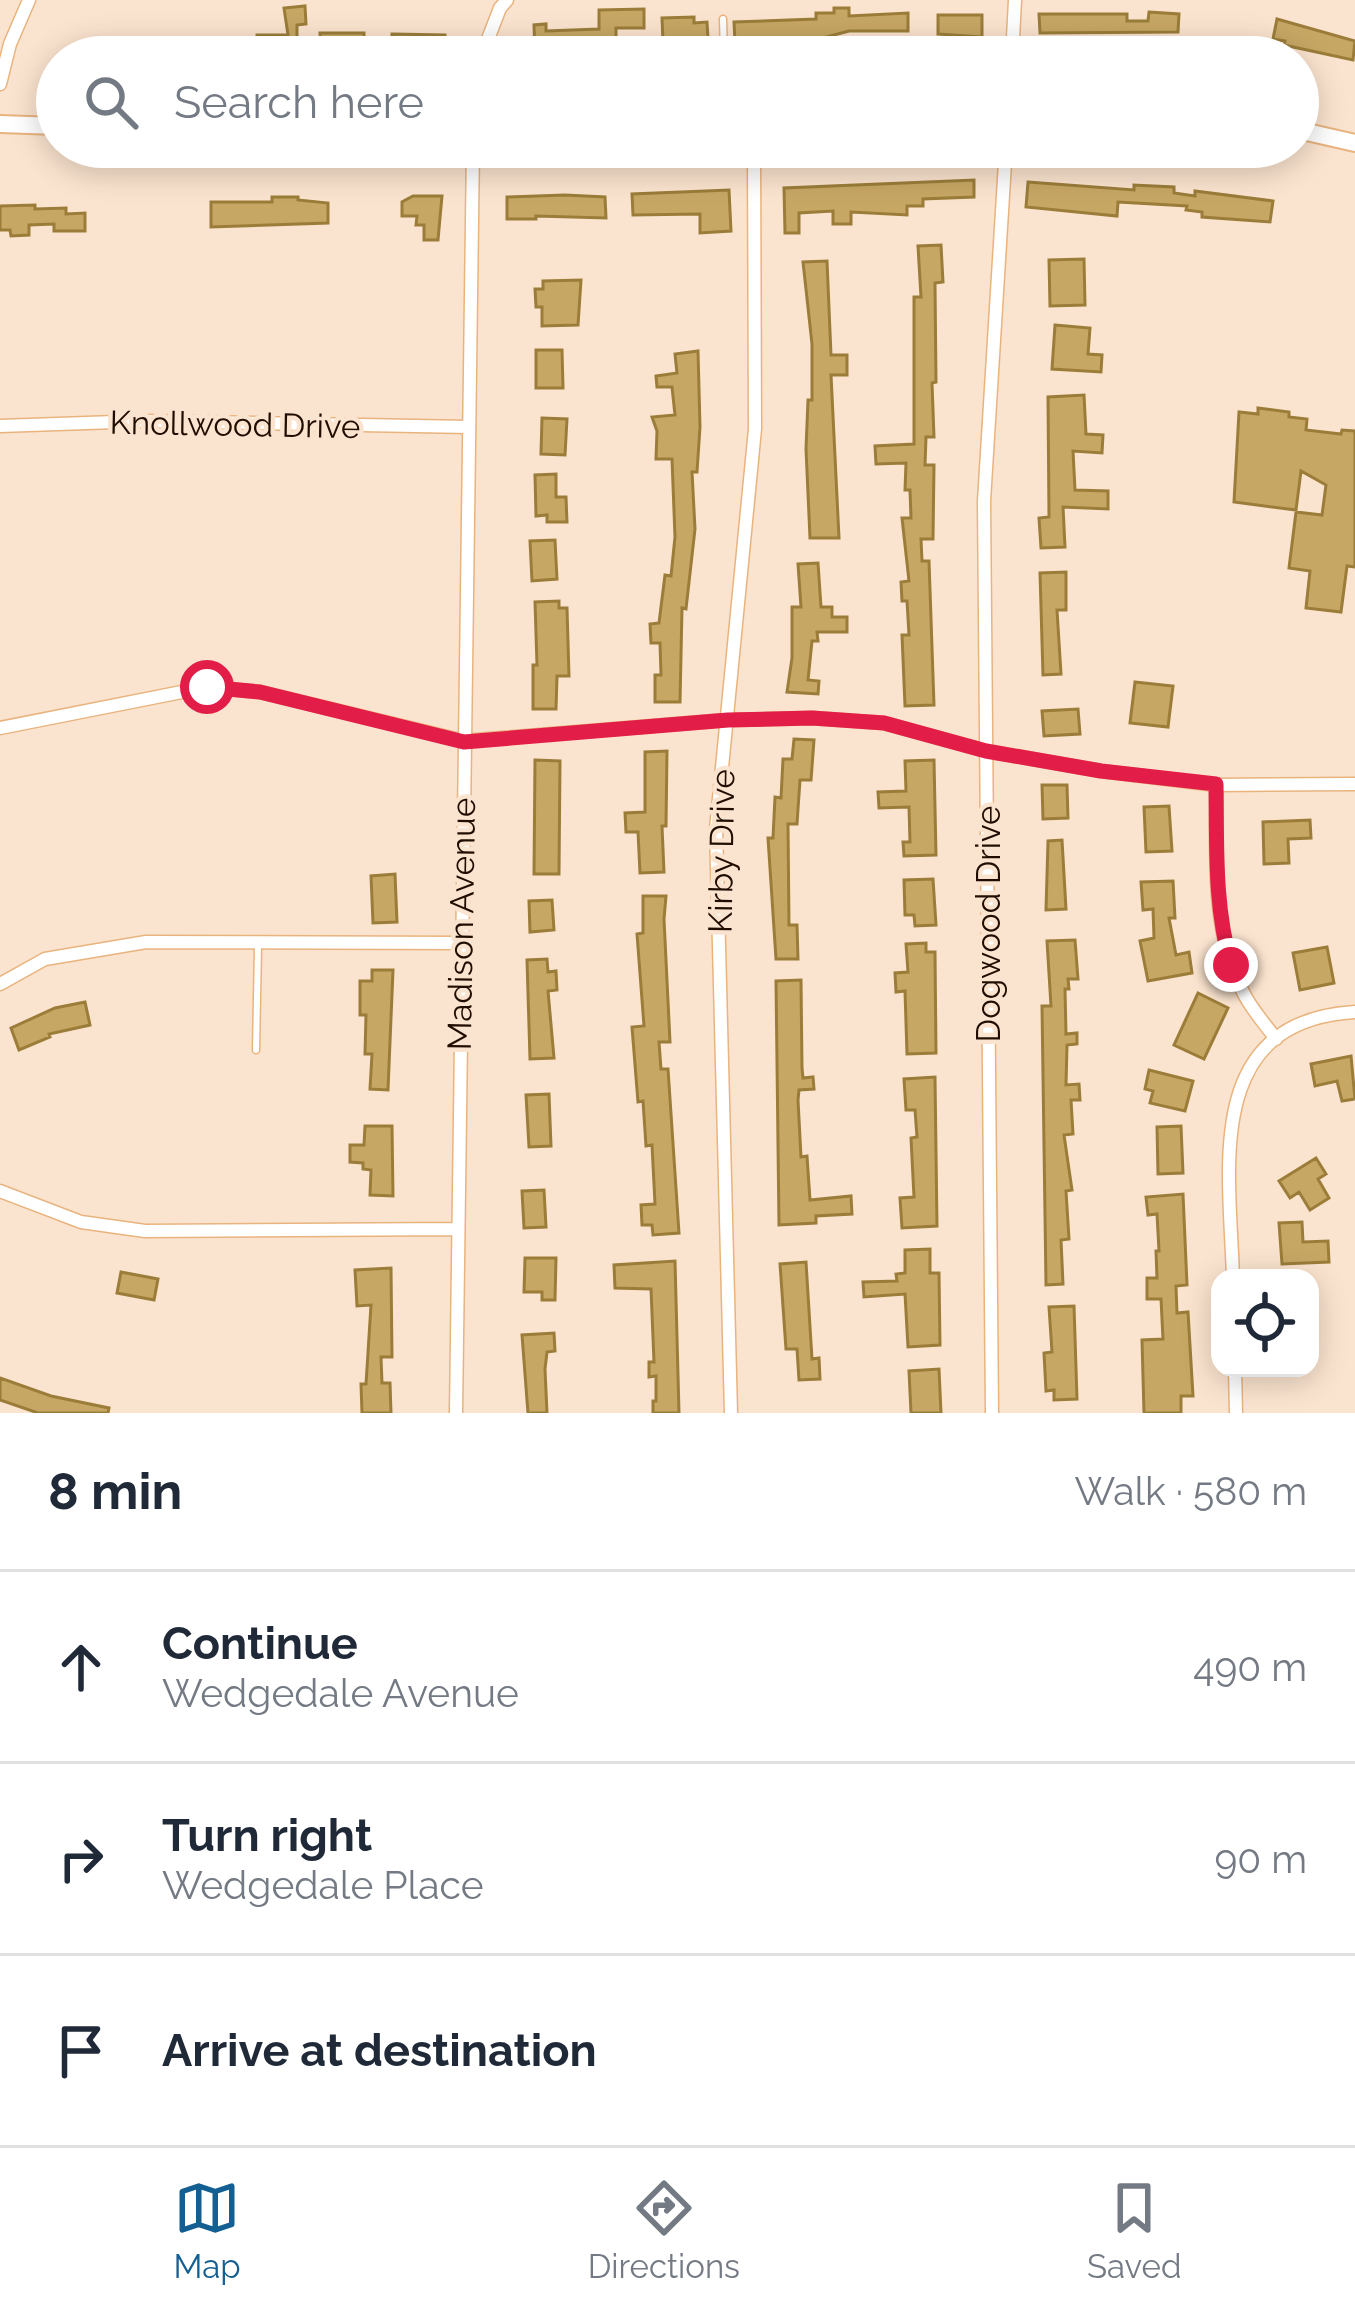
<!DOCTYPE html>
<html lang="en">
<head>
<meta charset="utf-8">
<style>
	body { margin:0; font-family:Raleway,sans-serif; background:#f6f6f7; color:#1f2937 }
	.controls { position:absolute; right:36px; bottom:36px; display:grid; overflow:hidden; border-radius:24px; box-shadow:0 6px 30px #0003 }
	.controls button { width:108px; height:108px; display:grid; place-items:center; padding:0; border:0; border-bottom:3px solid #e0e1e3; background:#fff; color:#1f2937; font:60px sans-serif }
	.stop { position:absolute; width:36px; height:36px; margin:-27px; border:9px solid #e11d48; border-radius:50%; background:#fff }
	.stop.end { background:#e11d48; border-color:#fff; box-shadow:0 3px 12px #0008 }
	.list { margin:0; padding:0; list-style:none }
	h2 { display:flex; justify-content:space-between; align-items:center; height:156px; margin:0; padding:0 48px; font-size:51px }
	h2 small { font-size:39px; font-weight:400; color:#747a83 }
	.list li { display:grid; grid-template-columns:78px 1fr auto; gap:36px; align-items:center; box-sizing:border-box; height:192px; padding:0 48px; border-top:3px solid #e0e1e3 }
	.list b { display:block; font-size:45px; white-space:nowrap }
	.list p { margin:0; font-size:39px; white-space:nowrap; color:#747a83 }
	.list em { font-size:39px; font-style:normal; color:#747a83 }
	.icon { flex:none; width:66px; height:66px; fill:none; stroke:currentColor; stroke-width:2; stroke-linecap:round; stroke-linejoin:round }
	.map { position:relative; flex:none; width:1355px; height:1413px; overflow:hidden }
	.search { position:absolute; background:#fff; box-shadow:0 6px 30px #0003; left:36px; right:36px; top:36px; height:132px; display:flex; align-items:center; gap:30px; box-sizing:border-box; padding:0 42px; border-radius:66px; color:#747a83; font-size:45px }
	.sheet { height:732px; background:#fff }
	nav { display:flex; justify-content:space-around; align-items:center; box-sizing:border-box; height:168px; border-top:3px solid #e0e1e3; background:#fff; font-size:33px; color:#747a83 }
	nav a { display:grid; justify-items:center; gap:6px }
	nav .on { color:#145f92 }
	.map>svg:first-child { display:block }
	.building { fill:#c7a764; stroke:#9b7d39; stroke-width:3 }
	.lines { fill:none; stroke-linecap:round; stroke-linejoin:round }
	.service-casing { stroke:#e9b37e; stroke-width:9 }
	.minor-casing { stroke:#e9b37e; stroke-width:15 }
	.secondary-casing { stroke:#e9b37e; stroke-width:20 }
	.service { stroke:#fff; stroke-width:6 }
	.minor { stroke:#fff; stroke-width:12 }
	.secondary { stroke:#fff; stroke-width:16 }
	.route { stroke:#e11d48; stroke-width:15 }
	.labels { text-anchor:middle; stroke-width:9; stroke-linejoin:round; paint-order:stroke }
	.street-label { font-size:33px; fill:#200d00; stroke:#fbe4cf }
</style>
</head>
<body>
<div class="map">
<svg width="1355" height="1413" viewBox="0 0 1355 1413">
	<rect width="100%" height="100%" fill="#fbe4cf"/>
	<!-- building -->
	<path class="building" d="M305 6 306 24 297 25V57H257V35H288L284 8Z
		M834 8H849V16L908 13V31H849L819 39 735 42 734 22 816 19V13H834Z
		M644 9V28H616V45H582V53L535 54 534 25 546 24V31L599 29V10Z
		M1149 12 1179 14 1178 32 1040 33 1039 14H1127V21H1148Z
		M938 15H982V37L938 34Z
		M694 17V23L707 22 708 38 663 42 662 18Z
		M1277 19 1355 41 1353 60 1284 45 1285 41 1273 39Z
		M320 33H364V55H321Z
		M392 34 445 35V51L392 54Z
		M974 180V197L923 199V206H907V215L851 212V224H833V211L799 213V233H785L784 188Z
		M1028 182 1134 190V185L1174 187V193L1195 196V191L1273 201 1270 222 1202 217V212L1186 210 1187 206 1118 202 1117 216 1026 207Z
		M729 190 731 231 700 233V214L633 215 632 194Z
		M565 195 605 197 606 218 536 216V219H507V197Z
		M413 196H442L438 240H424V225H416L417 216H402V202Z
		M272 197H298V200L328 203V223L211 227V202H272Z
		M35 205V209L66 208V214L85 213V231H54V224L29 225V235L11 236 10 230H0V206Z
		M941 245 943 282 935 283 936 382 932 383 934 437H926L925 465H934L933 539H921L922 561H929L934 705 905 706 902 635H909L907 601H902L901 582 909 581 902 518H911L910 490H905L906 463 876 464 875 446 914 444V297H921L918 246Z
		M1084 259 1085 305 1050 306 1049 260Z
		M827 261 831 355H847V375H831L839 538H810L806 449 808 400H812V344L803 262Z
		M581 280 578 325 542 326V307H536L535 289H543V281Z
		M1055 325 1090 328 1088 354 1102 355 1101 372 1052 369Z
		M536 350H562L563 388H536Z
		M698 351 700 427 697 472H692L695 529 686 609 682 608 680 702H655V675H661L660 643H651L650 624 659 623 665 575 671 576 675 537 672 459H656L657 431 652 417 675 415 672 387H657L656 376 677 373 675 354Z
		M1084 395 1086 434 1103 435 1102 453 1073 451 1075 490 1108 491V509L1063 507 1065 547 1041 548 1039 518 1049 517 1048 397Z
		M1258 408 1289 412V417L1307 419 1306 430 1341 434 1342 430 1355 431V567L1347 566 1341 612 1306 608 1310 571 1289 568 1296 512 1322 515 1326 485 1301 471 1296 510 1234 502 1239 412 1258 414Z
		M542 418 567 419 565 455 541 454Z
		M556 474V497H566L567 522H547V515L536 516 535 475Z
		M555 540 557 579 532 581 530 541Z
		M818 563 821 607H832V617H847V632H817L818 641H812L808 680 819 681 818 694 787 692 792 658V607H801L798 564Z
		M1066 572V610H1057L1061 674 1043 675 1040 573Z
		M559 601V608H567L569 676H557L556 709H533V665H537L535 602Z
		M1135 682 1173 686 1168 727 1130 723Z
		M1078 709 1080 734 1044 736 1042 711Z
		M794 739 814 740 811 780H800L797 824H788L789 925H797L798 959H776L768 838H773L775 797 781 798 783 759H792Z
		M667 751 666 826H662L664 872 640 873 638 832H626L625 813 645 812V752Z
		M535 760 560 761 559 874H534Z
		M934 760 936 855 904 856 903 842H910L909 807 879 808 878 792 906 791 905 761Z
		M1042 785H1067L1068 818 1043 819Z
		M1169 806 1172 851 1146 852 1144 807Z
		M1310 820 1311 838 1288 839 1289 863 1264 864 1263 822Z
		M1062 840 1066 909 1046 910 1048 841Z
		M395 874 397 922 373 923 371 876Z
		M933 879 936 925 915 926 914 915H905L904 880Z
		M1173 881 1175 918H1169L1176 955 1189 952 1192 973 1148 981 1140 941 1154 938 1153 909 1143 910 1141 882Z
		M643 896H666L664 919 670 1042H659L661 1069H668L679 1233 653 1235 652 1225H642L641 1205 655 1204 652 1145 646 1146 643 1101 638 1102 632 1027 644 1026 637 934 643 933Z
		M552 900 554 930 530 932 529 901Z
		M1075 940 1078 979H1068L1069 989H1065L1066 1034 1077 1033V1044L1067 1045 1066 1085 1079 1084 1080 1100H1071L1073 1134 1064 1135 1072 1190 1066 1191 1069 1239 1061 1240 1063 1284 1046 1285 1042 1006H1051L1047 941Z
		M926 943V952H935L936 1053 907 1054 905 991 896 992 895 973 908 972 906 944Z
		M1327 947 1334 983 1300 990 1293 953Z
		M547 959 548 972 556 971 557 990 548 991 554 1058 530 1059 527 960Z
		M372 970H393L388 1090 370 1089 372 1054H365L366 1015H360V981H372Z
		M801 980 802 1068 803 1078 813 1077 814 1089 799 1090 798 1100 801 1157 807 1156 810 1200 851 1196 852 1214 816 1216V1223L779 1225 776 981Z
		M1198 993 1228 1008 1204 1059 1174 1045Z
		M85 1002 90 1025 49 1034 50 1037 19 1050 11 1028 55 1008Z
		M1351 1056 1355 1099 1342 1101 1337 1081 1315 1086 1311 1064Z
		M1149 1070 1193 1081 1185 1111 1150 1103 1153 1091 1145 1089Z
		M935 1077 937 1226 902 1228 900 1198 914 1197 911 1138 917 1137 915 1110H906L904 1079Z
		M549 1094 551 1146 529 1147 526 1095Z
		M365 1126H392L393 1196 370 1195 371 1170 363 1169V1163L350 1162V1145H364Z
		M1181 1126 1183 1173 1158 1174 1157 1127Z
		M1316 1158 1326 1174 1318 1179 1329 1198 1310 1210 1299 1192 1290 1198 1279 1181Z
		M544 1190 546 1227 524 1228 522 1191Z
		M1183 1194 1187 1285 1176 1286 1177 1313 1188 1312 1193 1396H1181V1413H1144L1142 1340 1163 1339 1161 1299H1147V1278H1157L1156 1251H1159L1157 1214 1148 1215 1146 1197Z
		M1302 1222 1303 1242 1328 1241 1329 1262 1282 1264 1279 1223Z
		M930 1249V1273H939L940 1345 908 1347 905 1294 864 1297 863 1282 897 1281 896 1274 905 1273V1250Z
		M525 1258H556L555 1300H542V1292H524Z
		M675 1261 679 1413H653V1401H656V1376L649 1377V1362H654L651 1289 615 1288 614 1265Z
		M806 1262 812 1359 819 1358 820 1379 799 1380 797 1349H786L780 1264Z
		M391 1268 392 1357H381L382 1383H390L391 1413H362L361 1384H366L371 1305 357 1306 355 1270Z
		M121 1272 158 1279 154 1300 117 1293Z
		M1074 1306 1077 1399 1054 1400V1390L1046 1391 1044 1353 1052 1352 1049 1307Z
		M554 1333 555 1351 547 1352 545 1369 547 1413H528L522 1335Z
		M939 1369 941 1413H911L909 1371Z
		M0 1378 51 1396 109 1408 108 1413H38L0 1400Z"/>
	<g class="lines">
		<!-- service casing -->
		<g class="service-casing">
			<path id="service" d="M723 19 724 57
				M256 1050 258 946"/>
		</g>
		<!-- minor casing -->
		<g class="minor-casing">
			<path id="minor" d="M481 57 500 8 507 0
				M1012 57 1015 0
				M0 84 10 44 29 0
				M0 426 144 421 469 427
				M0 728 207 687 260 692 464 741 727 720 812 718 884 723 986 751 1101 771 1216 785 1355 784
				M1216 785C1217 854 1210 928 1243 992 1251 1009 1265 1024 1276 1039
				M0 984 45 959 146 942 460 943
				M0 1191 81 1222 145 1231 456 1229
				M1233 1278C1230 1171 1201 1021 1355 1012
				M1235 1368 1236 1413
				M456 1413 473 147
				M731 1413 716 829 755 429 754 147
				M992 1413 984 501 1006 147"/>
		</g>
		<!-- secondary casing -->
		<g class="secondary-casing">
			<path id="secondary" d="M0 124 57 126
				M1298 130 1355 143"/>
		</g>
		<!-- service -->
		<use href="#service" class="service"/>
		<!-- minor -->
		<use href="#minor" class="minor"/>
		<!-- secondary -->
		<use href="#secondary" class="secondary"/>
	</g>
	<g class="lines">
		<!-- route -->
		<path class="route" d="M207 687 260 692 464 742 728 720 812 718 884 723 986 751 1101 771 1216 784C1217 846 1214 905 1231 965"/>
	</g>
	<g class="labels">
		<!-- street labels -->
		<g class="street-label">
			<text transform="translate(235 424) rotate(1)" y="12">Knollwood Drive</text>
			<text transform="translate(721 851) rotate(-89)" y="12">Kirby Drive</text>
			<text transform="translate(461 924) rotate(-89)" y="12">Madison Avenue</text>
			<text transform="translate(988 924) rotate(-90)" y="12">Dogwood Drive</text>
		</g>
	</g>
</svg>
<div class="controls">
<button><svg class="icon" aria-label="locate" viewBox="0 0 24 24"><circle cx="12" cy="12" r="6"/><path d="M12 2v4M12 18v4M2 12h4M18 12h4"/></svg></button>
</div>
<div class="stop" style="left:207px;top:687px"></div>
<div class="stop end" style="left:1231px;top:965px"></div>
<div class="search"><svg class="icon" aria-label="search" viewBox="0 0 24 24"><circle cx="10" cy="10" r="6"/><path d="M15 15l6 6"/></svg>Search here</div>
</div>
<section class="sheet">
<h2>8 min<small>Walk · 580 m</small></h2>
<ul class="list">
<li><svg class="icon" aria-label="ahead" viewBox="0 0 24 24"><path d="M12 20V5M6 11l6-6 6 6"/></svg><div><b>Continue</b><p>Wedgedale Avenue</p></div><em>490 m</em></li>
<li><svg class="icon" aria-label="right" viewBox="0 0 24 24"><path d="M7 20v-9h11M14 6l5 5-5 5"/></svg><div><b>Turn right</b><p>Wedgedale Place</p></div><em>90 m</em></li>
<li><svg class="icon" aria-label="arrive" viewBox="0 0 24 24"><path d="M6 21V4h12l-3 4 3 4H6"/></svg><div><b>Arrive at destination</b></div></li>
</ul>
</section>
<nav>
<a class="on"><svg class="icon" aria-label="map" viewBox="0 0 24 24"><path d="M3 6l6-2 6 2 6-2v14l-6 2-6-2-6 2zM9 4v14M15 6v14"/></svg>Map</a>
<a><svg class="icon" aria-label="directions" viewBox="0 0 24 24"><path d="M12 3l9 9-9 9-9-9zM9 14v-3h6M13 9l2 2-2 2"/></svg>Directions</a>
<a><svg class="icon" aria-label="saved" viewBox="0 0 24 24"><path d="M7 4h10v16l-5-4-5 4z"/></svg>Saved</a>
</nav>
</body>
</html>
